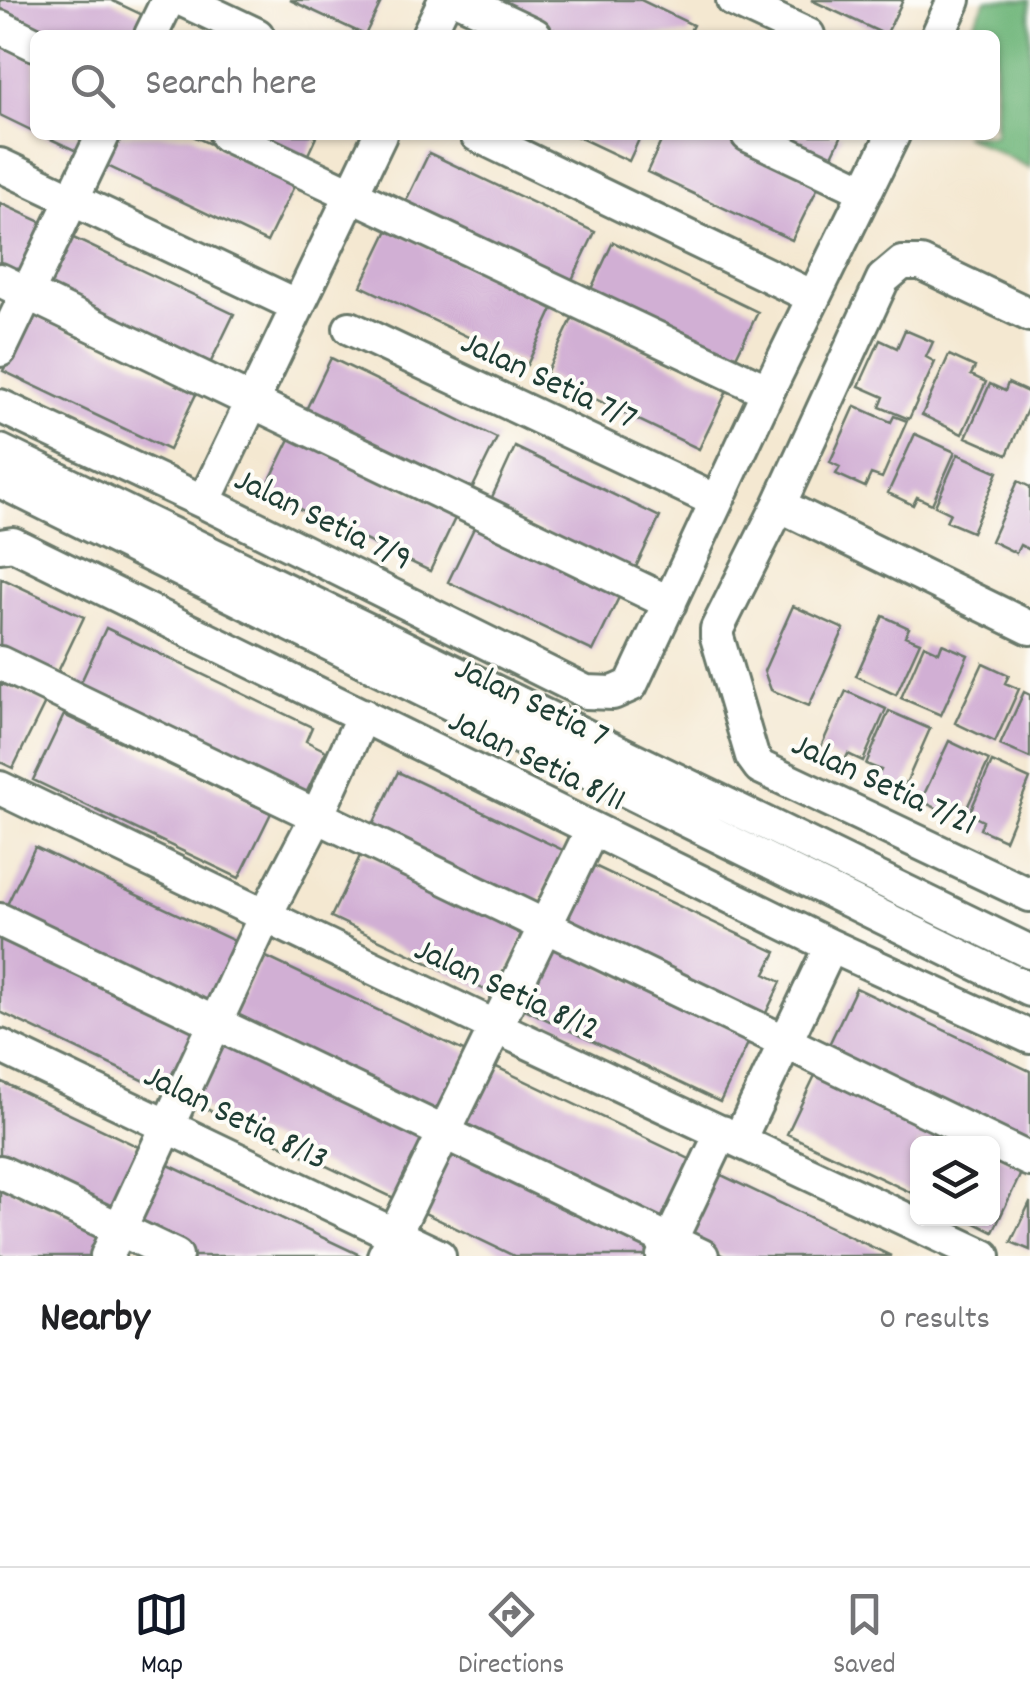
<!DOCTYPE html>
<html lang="en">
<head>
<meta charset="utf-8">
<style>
	body { margin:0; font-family:Dekko,sans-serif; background:#f2f2f2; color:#202124 }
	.controls { position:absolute; right:30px; bottom:30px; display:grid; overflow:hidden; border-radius:15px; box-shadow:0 2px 8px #0004 }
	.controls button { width:90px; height:90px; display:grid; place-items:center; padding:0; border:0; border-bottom:2px solid #e0e0e0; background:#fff; color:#202124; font:50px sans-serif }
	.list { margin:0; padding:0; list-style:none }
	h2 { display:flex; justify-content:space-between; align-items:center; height:130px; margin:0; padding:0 40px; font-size:42px }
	h2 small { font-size:32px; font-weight:400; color:#757577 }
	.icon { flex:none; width:55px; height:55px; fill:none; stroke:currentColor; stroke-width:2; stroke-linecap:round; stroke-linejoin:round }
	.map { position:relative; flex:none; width:1030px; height:1256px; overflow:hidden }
	.search { position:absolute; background:#fff; box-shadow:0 2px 8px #0004; left:30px; right:30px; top:30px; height:110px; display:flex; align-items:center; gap:25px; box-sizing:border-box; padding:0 35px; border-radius:15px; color:#757577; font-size:38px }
	.sheet { height:310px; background:#fff }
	nav { display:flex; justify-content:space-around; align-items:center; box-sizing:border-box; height:140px; border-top:2px solid #e0e0e0; background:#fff; font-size:28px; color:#757577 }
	nav a { display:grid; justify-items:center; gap:5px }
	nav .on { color:#111827 }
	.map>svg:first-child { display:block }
	.forest { fill:#70b67a; stroke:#487a57; stroke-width:2.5 }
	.building { fill:#d1afd4 }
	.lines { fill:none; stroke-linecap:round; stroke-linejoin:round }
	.minor-casing { stroke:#6a796b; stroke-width:38 }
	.minor { stroke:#fff; stroke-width:32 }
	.labels { text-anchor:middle; stroke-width:8; stroke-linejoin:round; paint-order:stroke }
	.street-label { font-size:35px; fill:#1f3d34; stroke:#fdfcf7 }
</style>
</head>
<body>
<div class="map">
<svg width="1030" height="1256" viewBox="0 0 1030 1256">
	<rect width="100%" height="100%" fill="#fdfcf7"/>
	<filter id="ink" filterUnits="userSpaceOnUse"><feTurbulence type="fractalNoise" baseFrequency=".01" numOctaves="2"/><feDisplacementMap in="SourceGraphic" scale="20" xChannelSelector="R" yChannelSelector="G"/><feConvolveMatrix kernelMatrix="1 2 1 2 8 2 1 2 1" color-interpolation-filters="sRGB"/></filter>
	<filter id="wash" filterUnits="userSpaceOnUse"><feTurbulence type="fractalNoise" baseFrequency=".0048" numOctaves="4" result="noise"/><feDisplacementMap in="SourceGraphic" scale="40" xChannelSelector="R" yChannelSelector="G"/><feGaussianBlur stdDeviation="2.25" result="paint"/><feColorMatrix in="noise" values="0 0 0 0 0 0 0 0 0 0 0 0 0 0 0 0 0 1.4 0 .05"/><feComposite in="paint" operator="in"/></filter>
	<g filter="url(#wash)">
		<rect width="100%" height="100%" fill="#f4e8d1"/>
		<!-- forest -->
		<path class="forest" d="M986 0H1030V168L963 135H995V35H967Z"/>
		<g id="blocks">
			<!-- building -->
			<path class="building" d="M0 0H111L145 16 136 35H34L0 18Z
				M290 0H382L365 35Z
				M501 0H641L693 25 688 35H565L500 4Z
				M811 0H903L886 35Z
				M0 44 35 60V132L0 115Z
				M42 135H89L81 153Z
				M115 135H191L295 184 267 242 101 163Z
				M245 135H317L304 163Z
				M574 135H641L629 161Z
				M664 135H720L820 183 792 240 647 172Z
				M772 135H842L829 162Z
				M429 153 595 232 567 290 401 211Z
				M0 203 48 225 20 283 0 274Z
				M389 228 554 307 527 365 361 286Z
				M67 235 234 314 206 372 40 293Z
				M613 242 758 312 730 369 586 300Z
				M31 313 197 392 169 450 3 371Z
				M573 317 727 391 699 449 545 375Z
				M905 330 933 342 926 357 935 362 909 419 880 407 884 397 859 386 880 340 897 348Z
				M949 355 975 367 971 375 986 382 962 434 922 415Z
				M331 358 497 438 469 495 303 416Z
				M1008 383 1030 393V403L1007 455 966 437 990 384 1005 391Z
				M855 406 891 422 894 416 907 421 882 478 871 474 865 487 836 474 840 467 830 462Z
				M915 434 955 452 932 504 917 497 913 505 888 493Z
				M292 435 457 514 430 571 264 492Z
				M515 447 660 517 632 575 488 506Z
				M958 454 998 472 972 532 946 521 950 513 935 506Z
				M1018 481 1030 487V550L1020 545 1016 553 991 541Z
				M476 524 621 593 593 651 448 582Z
				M1 578 84 617 53 682 0 657Z
				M793 606 844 629 809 706 771 690 764 671Z
				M883 616 909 628 905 636 920 642 896 695 856 676Z
				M106 628 312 727 306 741 326 751 302 802 76 693Z
				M942 644 968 655 941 715 901 698 924 645 939 652Z
				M983 663 1009 675 1005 683 1019 689 995 742 955 723Z
				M0 683 45 703 13 768 0 762Z
				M846 691 886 709 863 761 848 754 844 762 819 751Z
				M1024 692 1030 695V758L1000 745Z
				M889 711 930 729 903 790 877 778 881 770 866 764Z
				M64 715 271 813 239 878 33 780Z
				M949 741 989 760 965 812 951 805 947 813 921 801Z
				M992 762 1030 779 1005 840 980 829 983 821 969 814Z
				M398 772 563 850 532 915 367 837Z
				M35 847 241 944 211 1009 4 911Z
				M362 852 527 930 496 995 331 917Z
				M584 861 776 952 765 974 781 982 760 1025 553 926Z
				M0 932 201 1028 170 1093 0 1012Z
				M545 940 751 1037 720 1102 514 1004Z
				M262 955 468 1053 437 1118 231 1020Z
				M856 988 1030 1071V1151L825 1053Z
				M223 1037 429 1135 398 1200 192 1102Z
				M488 1063 694 1161 663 1226 457 1128Z
				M818 1069 975 1144H918V1196L787 1134Z
				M0 1081 143 1149 112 1214 0 1161Z
				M447 1144 653 1242 646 1256H514L416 1209Z
				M992 1152 1024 1167 993 1232 965 1218H992Z
				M162 1162 362 1256H194L132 1226Z
				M713 1171 891 1256H724L681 1236Z
				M0 1184 104 1233 93 1256H0Z
				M1030 1202V1250L1011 1242Z"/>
		</g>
	</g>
	<g filter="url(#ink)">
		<use href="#blocks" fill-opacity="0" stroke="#6a796b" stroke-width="2.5"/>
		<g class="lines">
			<!-- minor casing -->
			<g class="minor-casing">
				<path id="minor" d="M183 0 257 35
					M461 0 535 35
					M733 0 808 35
					M0 27 35 44
					M151 35 168 0
					M428 35 445 0
					M938 35 954 0
					M226 135 768 391
					M477 135 813 297
					M748 135 866 191
					M0 165 298 306
					M0 280 670 603
					M1030 315 921 263H902L883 279 779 505 717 629V637L752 756 760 767 1030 895
					M350 328 716 501
					M0 350 103 135
					M0 406 204 502 586 692 613 693 631 685 768 391 893 135
					M0 451 1030 952
					M0 481 1030 990
					M204 502 380 135
					M779 505 1030 628
					M0 546 13 544 831 946 1030 1037
					M0 663 1030 1160
					M0 788 494 1026 984 1256
					M0 920 702 1256
					M0 1046 439 1256
					M739 1140 831 946
					M0 1172 176 1256
					M107 1256 266 914 317 816 363 715
					M384 1256 592 830
					M663 1256 722 1132"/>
			</g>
			<!-- minor -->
			<use href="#minor" class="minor"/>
		</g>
	</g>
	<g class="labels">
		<!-- street labels -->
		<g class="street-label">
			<text transform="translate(550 378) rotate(25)" y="12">Jalan Setia 7/7</text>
			<text transform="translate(324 517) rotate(26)" y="12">Jalan Setia 7/9</text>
			<text transform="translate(533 700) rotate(26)" y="12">Jalan Setia 7</text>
			<text transform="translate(538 758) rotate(26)" y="12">Jalan Setia 8/11</text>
			<text transform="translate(885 782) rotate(25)" y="12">Jalan Setia 7/21</text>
			<text transform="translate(508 987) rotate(25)" y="12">Jalan Setia 8/12</text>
			<text transform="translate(237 1115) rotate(26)" y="12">Jalan Setia 8/13</text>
		</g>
	</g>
</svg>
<div class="controls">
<button><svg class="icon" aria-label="layers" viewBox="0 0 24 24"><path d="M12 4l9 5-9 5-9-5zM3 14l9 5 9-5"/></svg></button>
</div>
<div class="search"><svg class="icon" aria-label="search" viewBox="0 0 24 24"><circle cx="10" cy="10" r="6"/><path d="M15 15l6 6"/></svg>Search here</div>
</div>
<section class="sheet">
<h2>Nearby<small>0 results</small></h2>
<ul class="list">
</ul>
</section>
<nav>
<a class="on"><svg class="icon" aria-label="map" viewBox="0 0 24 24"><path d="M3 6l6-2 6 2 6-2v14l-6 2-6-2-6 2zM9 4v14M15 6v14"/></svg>Map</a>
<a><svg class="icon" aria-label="directions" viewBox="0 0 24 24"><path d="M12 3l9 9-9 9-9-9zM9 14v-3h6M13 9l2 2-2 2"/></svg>Directions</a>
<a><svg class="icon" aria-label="saved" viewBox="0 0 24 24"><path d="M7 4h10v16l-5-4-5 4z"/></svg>Saved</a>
</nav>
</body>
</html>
